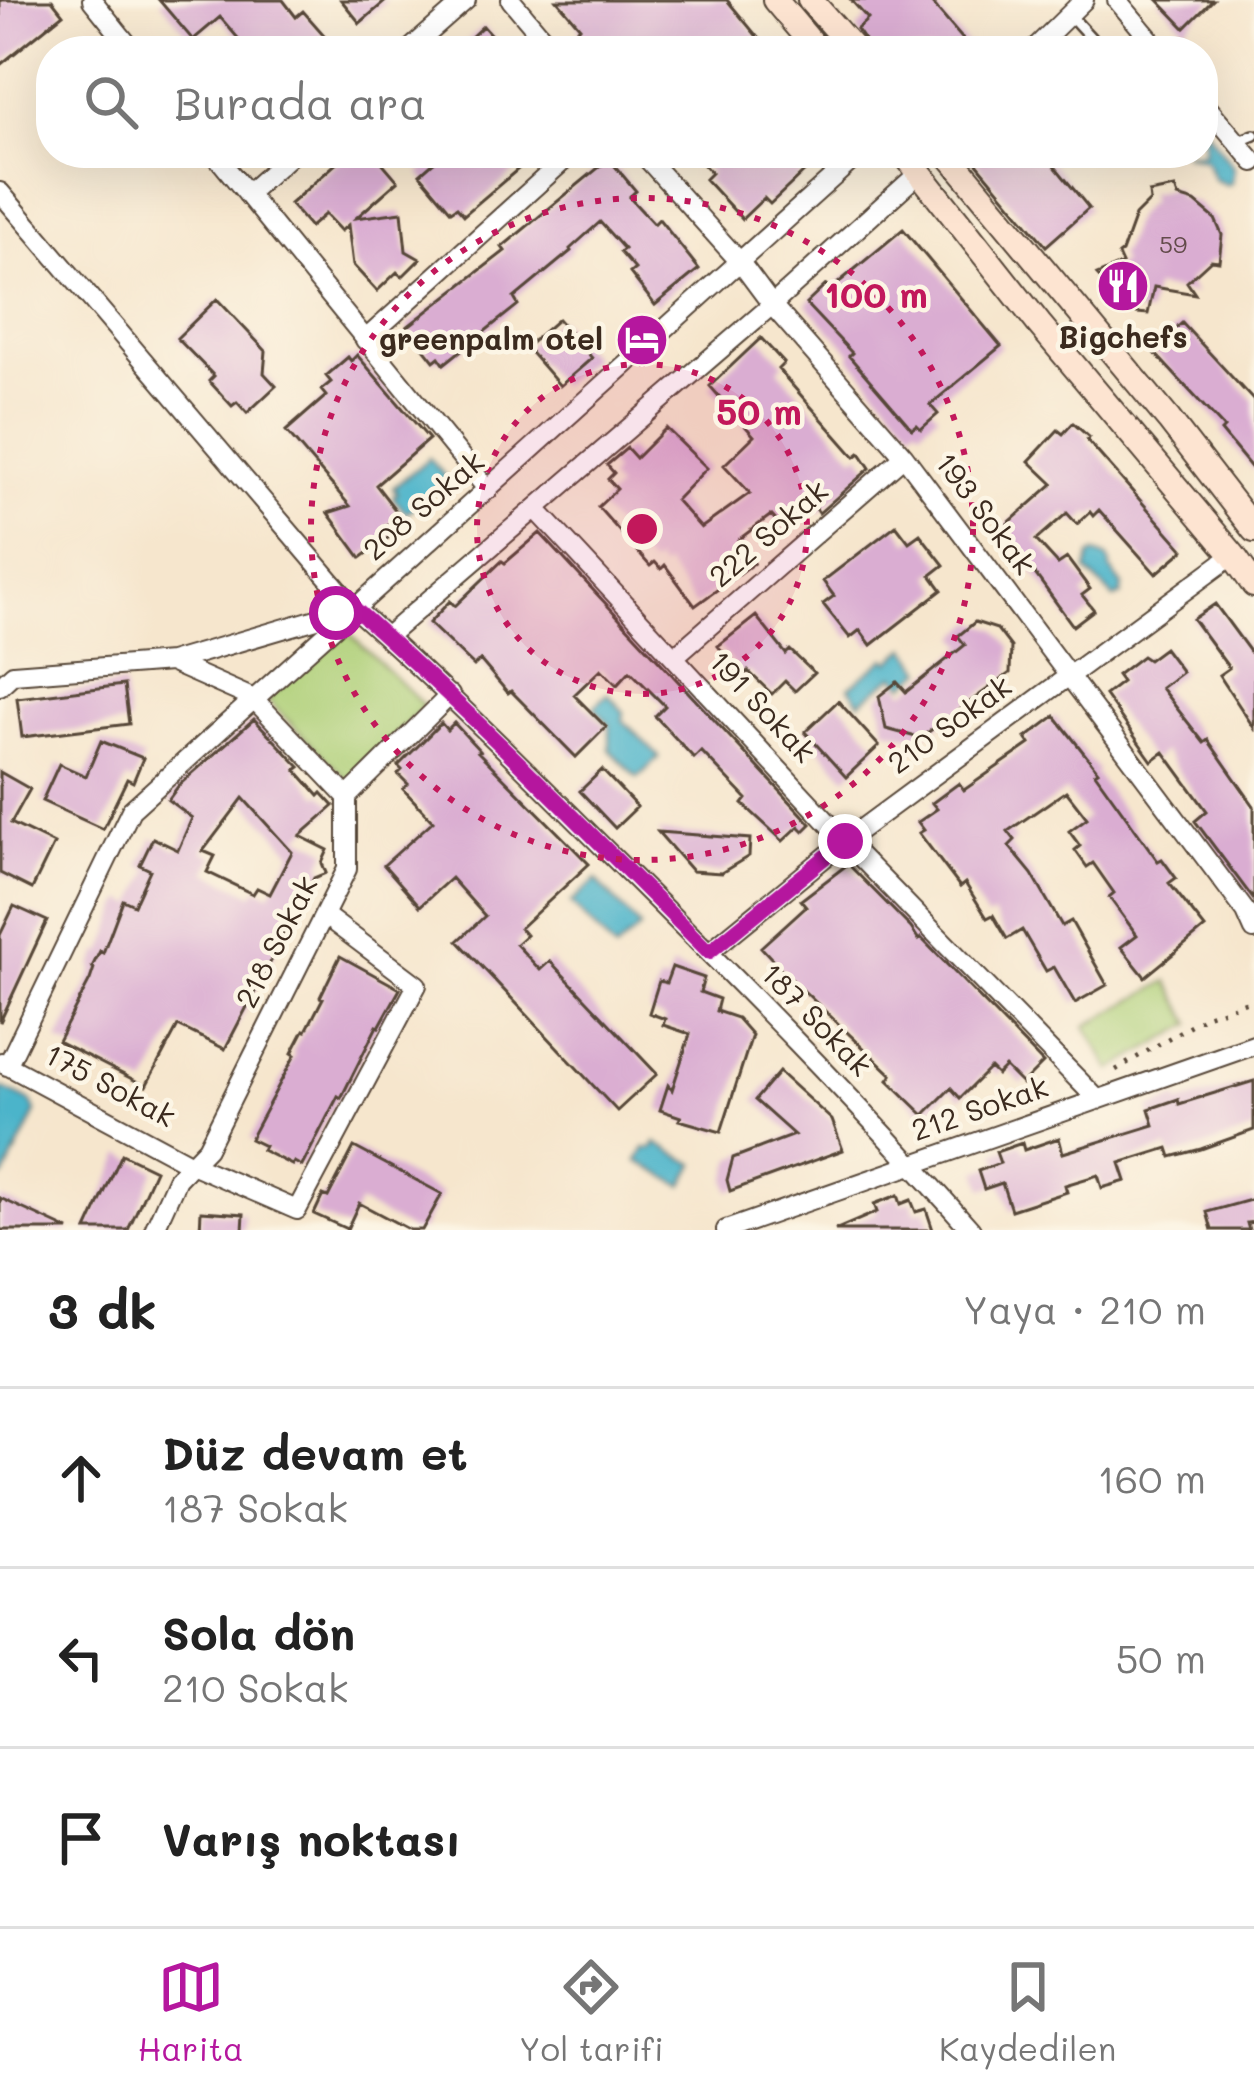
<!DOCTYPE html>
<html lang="tr">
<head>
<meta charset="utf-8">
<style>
	body { margin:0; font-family:Mali,sans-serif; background:#f6f6f6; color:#222 }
	.stop { position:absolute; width:36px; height:36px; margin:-27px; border:9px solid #b5179e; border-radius:50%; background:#fff }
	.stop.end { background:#b5179e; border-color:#fff; box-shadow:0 3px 12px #0008 }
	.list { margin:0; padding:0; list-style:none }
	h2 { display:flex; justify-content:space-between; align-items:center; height:156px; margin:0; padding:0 48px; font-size:51px }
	h2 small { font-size:39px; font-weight:400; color:#767676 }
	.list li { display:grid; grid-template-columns:78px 1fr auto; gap:36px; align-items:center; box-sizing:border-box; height:180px; padding:0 48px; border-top:3px solid #e0e0e0 }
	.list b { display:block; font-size:45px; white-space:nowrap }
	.list p { margin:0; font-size:39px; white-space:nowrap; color:#767676 }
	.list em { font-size:39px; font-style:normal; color:#767676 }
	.icon { flex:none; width:66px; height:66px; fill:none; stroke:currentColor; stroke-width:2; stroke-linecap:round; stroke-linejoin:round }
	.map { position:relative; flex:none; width:1254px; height:1230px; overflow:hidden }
	.search { position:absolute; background:#fff; box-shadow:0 12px 48px #0002; left:36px; right:36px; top:36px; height:132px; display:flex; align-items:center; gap:30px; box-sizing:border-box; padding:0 42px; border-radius:48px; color:#767676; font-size:45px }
	.sheet { height:696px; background:#fff }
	nav { display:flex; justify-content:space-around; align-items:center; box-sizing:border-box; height:168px; border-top:3px solid #e0e0e0; background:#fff; font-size:33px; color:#767676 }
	nav a { display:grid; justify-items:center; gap:6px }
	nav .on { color:#b5179e }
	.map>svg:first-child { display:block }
	.green { fill:#adcf77; stroke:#747c4a; stroke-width:3 }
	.water { fill:#4cb4ca; stroke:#446f74; stroke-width:3 }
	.building { fill:#daadd2; fill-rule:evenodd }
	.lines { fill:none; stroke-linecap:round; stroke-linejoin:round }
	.lane-casing { stroke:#574638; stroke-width:14 }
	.street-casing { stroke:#574638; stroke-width:22 }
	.secondary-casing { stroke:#574638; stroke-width:28 }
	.path { stroke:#574638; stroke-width:4.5; stroke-dasharray:3 9; stroke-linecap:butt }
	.lane { stroke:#fff; stroke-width:9 }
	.street { stroke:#fff; stroke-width:18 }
	.secondary { stroke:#fde4d1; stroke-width:24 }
	.route { stroke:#b5179e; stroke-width:15 }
	.ring { fill:none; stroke:#c2185b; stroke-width:6; stroke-dasharray:6 12 }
	.labels { text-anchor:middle; stroke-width:9; stroke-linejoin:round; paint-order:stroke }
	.number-label { font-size:24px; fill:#634b4b }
	.poi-label { font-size:30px; font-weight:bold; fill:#3b2a1e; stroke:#fcf5e5 }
	.street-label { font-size:30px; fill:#3b2a1e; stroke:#fcf5e5 }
	.centre { fill:#c2185b; stroke:#fcf5e5; stroke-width:6 }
	.ring-label { font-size:36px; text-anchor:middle; font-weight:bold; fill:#c2185b; stroke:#fcf5e5; stroke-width:9; stroke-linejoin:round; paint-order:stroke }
</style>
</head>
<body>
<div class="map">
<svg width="1254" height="1230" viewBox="0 0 1254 1230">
	<rect width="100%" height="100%" fill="#fcf5e5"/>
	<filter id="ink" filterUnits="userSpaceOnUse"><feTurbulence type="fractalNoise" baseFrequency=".00833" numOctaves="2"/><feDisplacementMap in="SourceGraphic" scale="24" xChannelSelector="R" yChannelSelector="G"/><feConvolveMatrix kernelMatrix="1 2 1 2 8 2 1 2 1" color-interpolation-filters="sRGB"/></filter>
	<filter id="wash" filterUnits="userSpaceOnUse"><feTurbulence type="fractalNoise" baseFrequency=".004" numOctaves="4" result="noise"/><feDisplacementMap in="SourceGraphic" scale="48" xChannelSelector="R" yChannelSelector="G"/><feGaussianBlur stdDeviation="2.7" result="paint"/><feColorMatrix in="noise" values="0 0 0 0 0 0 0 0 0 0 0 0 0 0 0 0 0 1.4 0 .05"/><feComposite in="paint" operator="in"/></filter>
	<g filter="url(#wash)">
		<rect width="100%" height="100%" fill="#f6e6cd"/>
		<!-- green -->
		<path class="green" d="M340 624 424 706 350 782 267 700Z
			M1168 981 1192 1024 1111 1070 1086 1026Z"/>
		<!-- water -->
		<path class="water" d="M1204 127 1234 168 1232 182 1227 185 1214 179 1205 160 1183 153H1203Z
			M429 458 447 479 406 513 393 497 397 493 393 488Z
			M1095 553 1107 557 1111 565 1110 569 1123 586 1122 595 1114 598 1087 571 1090 556Z
			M907 648 924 670 905 685 895 675 860 702 849 687 886 658 890 662Z
			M608 694 624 712 623 720 659 757 638 778 610 750V725L594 707Z
			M596 880 640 928 615 951 571 903Z
			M2 1088 31 1102 36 1112 5 1176 0 1179V1089Z
			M656 1143 695 1164 683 1186 638 1161 645 1148 653 1149Z"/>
		<g id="blocks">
			<!-- building -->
			<path class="building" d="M0 0H52L63 14 0 65Z
				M159 0H283L296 17 303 11 338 51H249L220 17 193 40Z
				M341 0H387L360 23Z
				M557 0H727L769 51H595L578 29 580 27Z
				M851 0H929L973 51H872L857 29 868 19Z
				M1158 0H1213L1185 28Z
				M483 26 505 51H456Z
				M348 153H374L398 181 356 218 402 212 406 251 420 259 402 277 397 272 377 291 353 265 348 225 341 231 325 214 310 227 290 204Z
				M444 153H537L464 215 457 207 451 211 420 174Z
				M693 153H824L770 204 764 198 742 219 705 179 711 173Z
				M977 153H1044L1089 208 1046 246 976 162Z
				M609 159 636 191 629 197 654 224 659 219 699 269 655 305 630 273 635 269 620 252 624 249 600 222 570 249 571 251 514 298 518 305 444 364 439 357 434 361 407 327 505 251 502 247Z
				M1175 188 1178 197 1195 202 1215 219 1222 235 1219 261 1211 260 1187 282 1195 294 1154 287 1148 314 1137 313 1127 307 1097 275 1122 264 1118 255 1122 252 1135 216 1150 201 1149 193Z
				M903 229 1001 346 930 405 938 414 921 429 917 425 912 429 849 356 852 353 806 304 826 285 831 289Z
				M217 299 266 351 264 373 276 386 247 413 237 402 232 406 209 381 214 376 177 338Z
				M558 319 592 358 560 386 526 347Z
				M1182 323 1254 401V471L1221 431 1224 428 1152 350Z
				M761 338 784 363 778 369 855 457 860 453 870 468 819 513 811 501 783 528 771 515 738 540 754 563 695 606 665 565 661 569 655 562 650 566 598 507 617 489 608 479 614 473 607 465 627 448 636 458 666 428 707 468 676 500 701 528 750 493 724 465 754 436 710 386Z
				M357 355 429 439 376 485 400 516 385 526 392 535 361 558 328 513 350 506 286 431 326 396 321 390 331 382 326 376 348 357 351 361Z
				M1073 423 1089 437 1087 440 1184 550 1156 574 1099 510 1093 516 1090 512 1077 524 1067 513 1036 540 1058 564 1067 558 1090 589 1082 595 1094 610 1073 626 1028 564 1025 567 996 534 1053 484 1029 461 1058 430 1063 434Z
				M896 525 909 542 920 534 944 565 931 575 942 590 871 645 860 630 850 638 823 604 834 596 823 581Z
				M540 533 811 824 804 831 799 826 783 841 743 804 747 799 701 751 694 758 655 716 665 706 630 671 617 685 601 669 574 695 606 727 576 757 511 691 508 693 480 660 474 666 429 623 450 601 455 606 502 561 505 563Z
				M1215 604 1254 657V728L1219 675 1229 668 1193 619Z
				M756 616 786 654 790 650 814 673 795 691 785 681 772 694 748 671 742 676 718 646Z
				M975 622 997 629 1011 647 1010 673 920 738 886 729 879 696 897 682 906 692 965 645 958 636Z
				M1164 648 1182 672 1161 688 1204 743 1208 740 1254 806V900L1195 821 1207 811 1164 752 1152 761 1105 695 1122 682 1117 675 1142 656 1148 660Z
				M124 685 129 724 22 737 17 698Z
				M838 701 879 746 846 777 805 732Z
				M1055 716 1098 771 1095 773 1158 861 1162 859 1176 878 1169 883 1205 928 1145 977 1121 947 1137 935 1109 897 1114 893 1093 863 1087 867 1075 850 1080 846 1069 831 1087 818 1066 791 1008 831 1015 840 1009 846 1032 874 1062 926 1071 921 1107 985 1075 1003 1054 967 1046 971 1022 930 1007 939 993 915 987 918 965 883 960 887 919 833 924 830 918 822 937 809 932 803 959 783 964 790 1030 744 1026 738Z
				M254 719 300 767 296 770 319 796 322 793 334 806 300 836 328 850 322 863 326 873 314 878 306 893 301 891 272 959 225 1049 178 1026 146 1086 58 1041 90 980 94 968 92 967 100 951 103 953 123 900 134 905 150 870 140 865 153 838 178 850 192 818 168 800 179 785ZM243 798 292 852 270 894 257 888 253 894 207 872 215 856 203 851Z
				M441 723 447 730 454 723 480 751 478 752 589 864 520 928 526 935 516 944 540 970 550 961 657 1074 617 1111 458 941 485 916 451 878 420 906 384 865 433 821 403 789 408 784 398 774 402 770 398 766Z
				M101 741 143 758 133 782 127 779 103 829 42 801 59 764 86 776Z
				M602 770 637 807 615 828 580 791Z
				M0 772 30 789 11 823 54 844 32 889 0 873Z
				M658 832 750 839 749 856 721 873 692 871Z
				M848 864 911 928 919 940 921 938 1043 1063 1022 1084 1005 1067 997 1075 990 1068 960 1098 951 1088 924 1115 888 1080 892 1075 784 972 761 947 806 906 801 900Z
				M14 906 47 921 0 1022V935Z
				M340 956 400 989 379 1027 377 1026 341 1098 338 1096 302 1166 294 1162 292 1165 262 1150 264 1146 250 1139 295 1055 292 1053 304 1030 306 1031 323 998 320 997Z
				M672 967 704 978 700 992 719 999 716 1011 737 1018 752 1035 721 1132 679 1120 681 1117 660 1110 668 1085 672 1090 690 1034 663 1025 665 1019 649 1013 659 981 666 983Z
				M779 1072 832 1120 843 1150 730 1191 727 1180 733 1158 794 1135 755 1100Z
				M1254 1081V1130L1201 1149 1171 1157 1168 1148 1120 1163 1126 1181 1102 1188 1098 1175 1065 1185 1067 1192 1011 1210 1002 1183 984 1189 978 1171 1000 1163 996 1152 1022 1143 1024 1150 1059 1138 1063 1153 1154 1125 1149 1109 1178 1099 1179 1104Z
				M354 1147 442 1194 422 1230H410L359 1203 347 1229 314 1214 323 1195 328 1197Z
				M122 1154 155 1170 128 1230H87Z
				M898 1195 901 1204 911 1200 916 1212 926 1209 933 1230H835L877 1212 874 1204Z
				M0 1198 69 1230H0Z
				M1254 1199V1222L1247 1223 1249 1230H1212L1207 1212Z
				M201 1211 244 1214 243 1230H200Z"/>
		</g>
	</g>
	<g filter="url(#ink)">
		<use href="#blocks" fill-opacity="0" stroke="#574638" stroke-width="3"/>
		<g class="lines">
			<!-- lane casing -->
			<g class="lane-casing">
				<path id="lane" d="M1069 14 1103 51
					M1237 142 1254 135"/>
			</g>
			<!-- street casing -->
			<g class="street-casing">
				<path id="street" d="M92 0 133 51
					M511 0 554 51
					M1117 0 1160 51
					M408 51 466 0
					M1032 51 1084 0
					M1203 102 1254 162
					M214 153 488 490
					M642 153 740 262 772 305 904 456 1246 912 1254 930
					M0 192 354 608 170 662
					M247 194 293 153
					M365 340 572 153
					M536 509 845 841 1098 1100
					M354 608C445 689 531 775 617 861 738 981 858 1102 971 1230
					M386 637 772 305 920 172
					M674 657 904 456
					M0 686 13 674 170 662 254 699 347 797
					M709 952 845 841 1233 555
					M1 1062 191 1164 297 1210 417 985 324 915
					M7 1066 131 810 860 153
					M154 1230 177 1179 207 1148 347 869V797L450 695
					M726 1230 1254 1045"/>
			</g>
			<!-- secondary casing -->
			<g class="secondary-casing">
				<path id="secondary" d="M775 0 818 51
					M810 0 855 51
					M904 153 1039 324 1233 555 1254 585
					M947 153 1169 420 1254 530"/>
			</g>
			<!-- path -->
			<path class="path" d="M1116 1070 1207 1015 1254 999"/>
			<!-- lane -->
			<use href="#lane" class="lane"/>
			<!-- street -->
			<use href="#street" class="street"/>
			<!-- secondary -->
			<use href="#secondary" class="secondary"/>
		</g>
	</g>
	<g class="lines" filter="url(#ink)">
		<!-- route -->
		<path class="route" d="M336 613 354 608C477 717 592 836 709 952L845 841"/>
	</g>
	<!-- distance rings -->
	<circle cx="642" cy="529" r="165" fill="#c2185b" fill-opacity=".12"/>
	<g class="ring">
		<circle cx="642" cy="529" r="165"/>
		<circle cx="642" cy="529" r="331"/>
	</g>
	<!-- icons -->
	<defs>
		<g id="restaurant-disc" transform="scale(2.7)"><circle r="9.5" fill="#b5179e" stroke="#fcf5e5"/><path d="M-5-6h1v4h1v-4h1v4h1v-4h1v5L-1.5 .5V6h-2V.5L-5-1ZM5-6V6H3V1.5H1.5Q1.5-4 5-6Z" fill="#fff"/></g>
		<g id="hotel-disc" transform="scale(2.7)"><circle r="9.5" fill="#b5179e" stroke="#fcf5e5"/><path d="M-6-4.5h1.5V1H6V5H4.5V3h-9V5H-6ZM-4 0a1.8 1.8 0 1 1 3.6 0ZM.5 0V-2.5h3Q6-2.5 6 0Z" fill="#fff"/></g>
	</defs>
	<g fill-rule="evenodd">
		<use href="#restaurant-disc" x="1123" y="286"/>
		<use href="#hotel-disc" x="642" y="340"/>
	</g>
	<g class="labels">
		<!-- number labels -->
		<g class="number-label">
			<text x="1173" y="253">59</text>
		</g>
		<!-- poi labels -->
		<g class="poi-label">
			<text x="1123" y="348">Bigchefs</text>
			<text x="603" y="350" text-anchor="end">greenpalm otel</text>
		</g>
		<!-- street labels -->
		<g class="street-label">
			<text transform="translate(424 506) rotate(-41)" y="10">208 Sokak</text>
			<text transform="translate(985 514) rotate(53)" y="10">193 Sokak</text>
			<text transform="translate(769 534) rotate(-41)" y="10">222 Sokak</text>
			<text transform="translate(762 707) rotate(47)" y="10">191 Sokak</text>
			<text transform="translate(950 725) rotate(-36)" y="10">210 Sokak</text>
			<text transform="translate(277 942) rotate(-63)" y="10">218 Sokak</text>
			<text transform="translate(816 1020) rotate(46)" y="10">187 Sokak</text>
			<text transform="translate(110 1086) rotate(28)" y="10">175 Sokak</text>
			<text transform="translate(980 1109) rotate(-19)" y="10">212 Sokak</text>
		</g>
	</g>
	<circle cx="642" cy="529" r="18" class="centre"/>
	<g class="ring-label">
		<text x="876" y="308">100 m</text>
		<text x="759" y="425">50 m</text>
	</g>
</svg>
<div class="stop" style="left:336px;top:613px"></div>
<div class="stop end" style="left:845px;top:841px"></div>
<div class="search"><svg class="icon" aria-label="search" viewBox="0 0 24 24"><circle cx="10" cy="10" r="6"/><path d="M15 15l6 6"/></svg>Burada ara</div>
</div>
<section class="sheet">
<h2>3 dk<small>Yaya · 210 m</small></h2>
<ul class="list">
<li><svg class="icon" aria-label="ahead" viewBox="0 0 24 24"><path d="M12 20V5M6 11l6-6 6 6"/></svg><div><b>Düz devam et</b><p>187 Sokak</p></div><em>160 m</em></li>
<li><svg class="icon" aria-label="left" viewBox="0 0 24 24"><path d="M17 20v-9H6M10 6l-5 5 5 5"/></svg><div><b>Sola dön</b><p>210 Sokak</p></div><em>50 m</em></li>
<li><svg class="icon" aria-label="arrive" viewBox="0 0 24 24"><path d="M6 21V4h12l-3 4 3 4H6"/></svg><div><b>Varış noktası</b></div></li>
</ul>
</section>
<nav>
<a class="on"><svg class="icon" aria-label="map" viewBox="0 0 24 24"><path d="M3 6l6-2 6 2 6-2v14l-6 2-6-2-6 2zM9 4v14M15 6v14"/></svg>Harita</a>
<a><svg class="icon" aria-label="directions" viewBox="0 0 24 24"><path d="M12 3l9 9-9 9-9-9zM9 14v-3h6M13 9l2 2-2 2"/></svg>Yol tarifi</a>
<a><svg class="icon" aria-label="saved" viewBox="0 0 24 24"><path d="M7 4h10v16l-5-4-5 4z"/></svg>Kaydedilen</a>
</nav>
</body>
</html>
